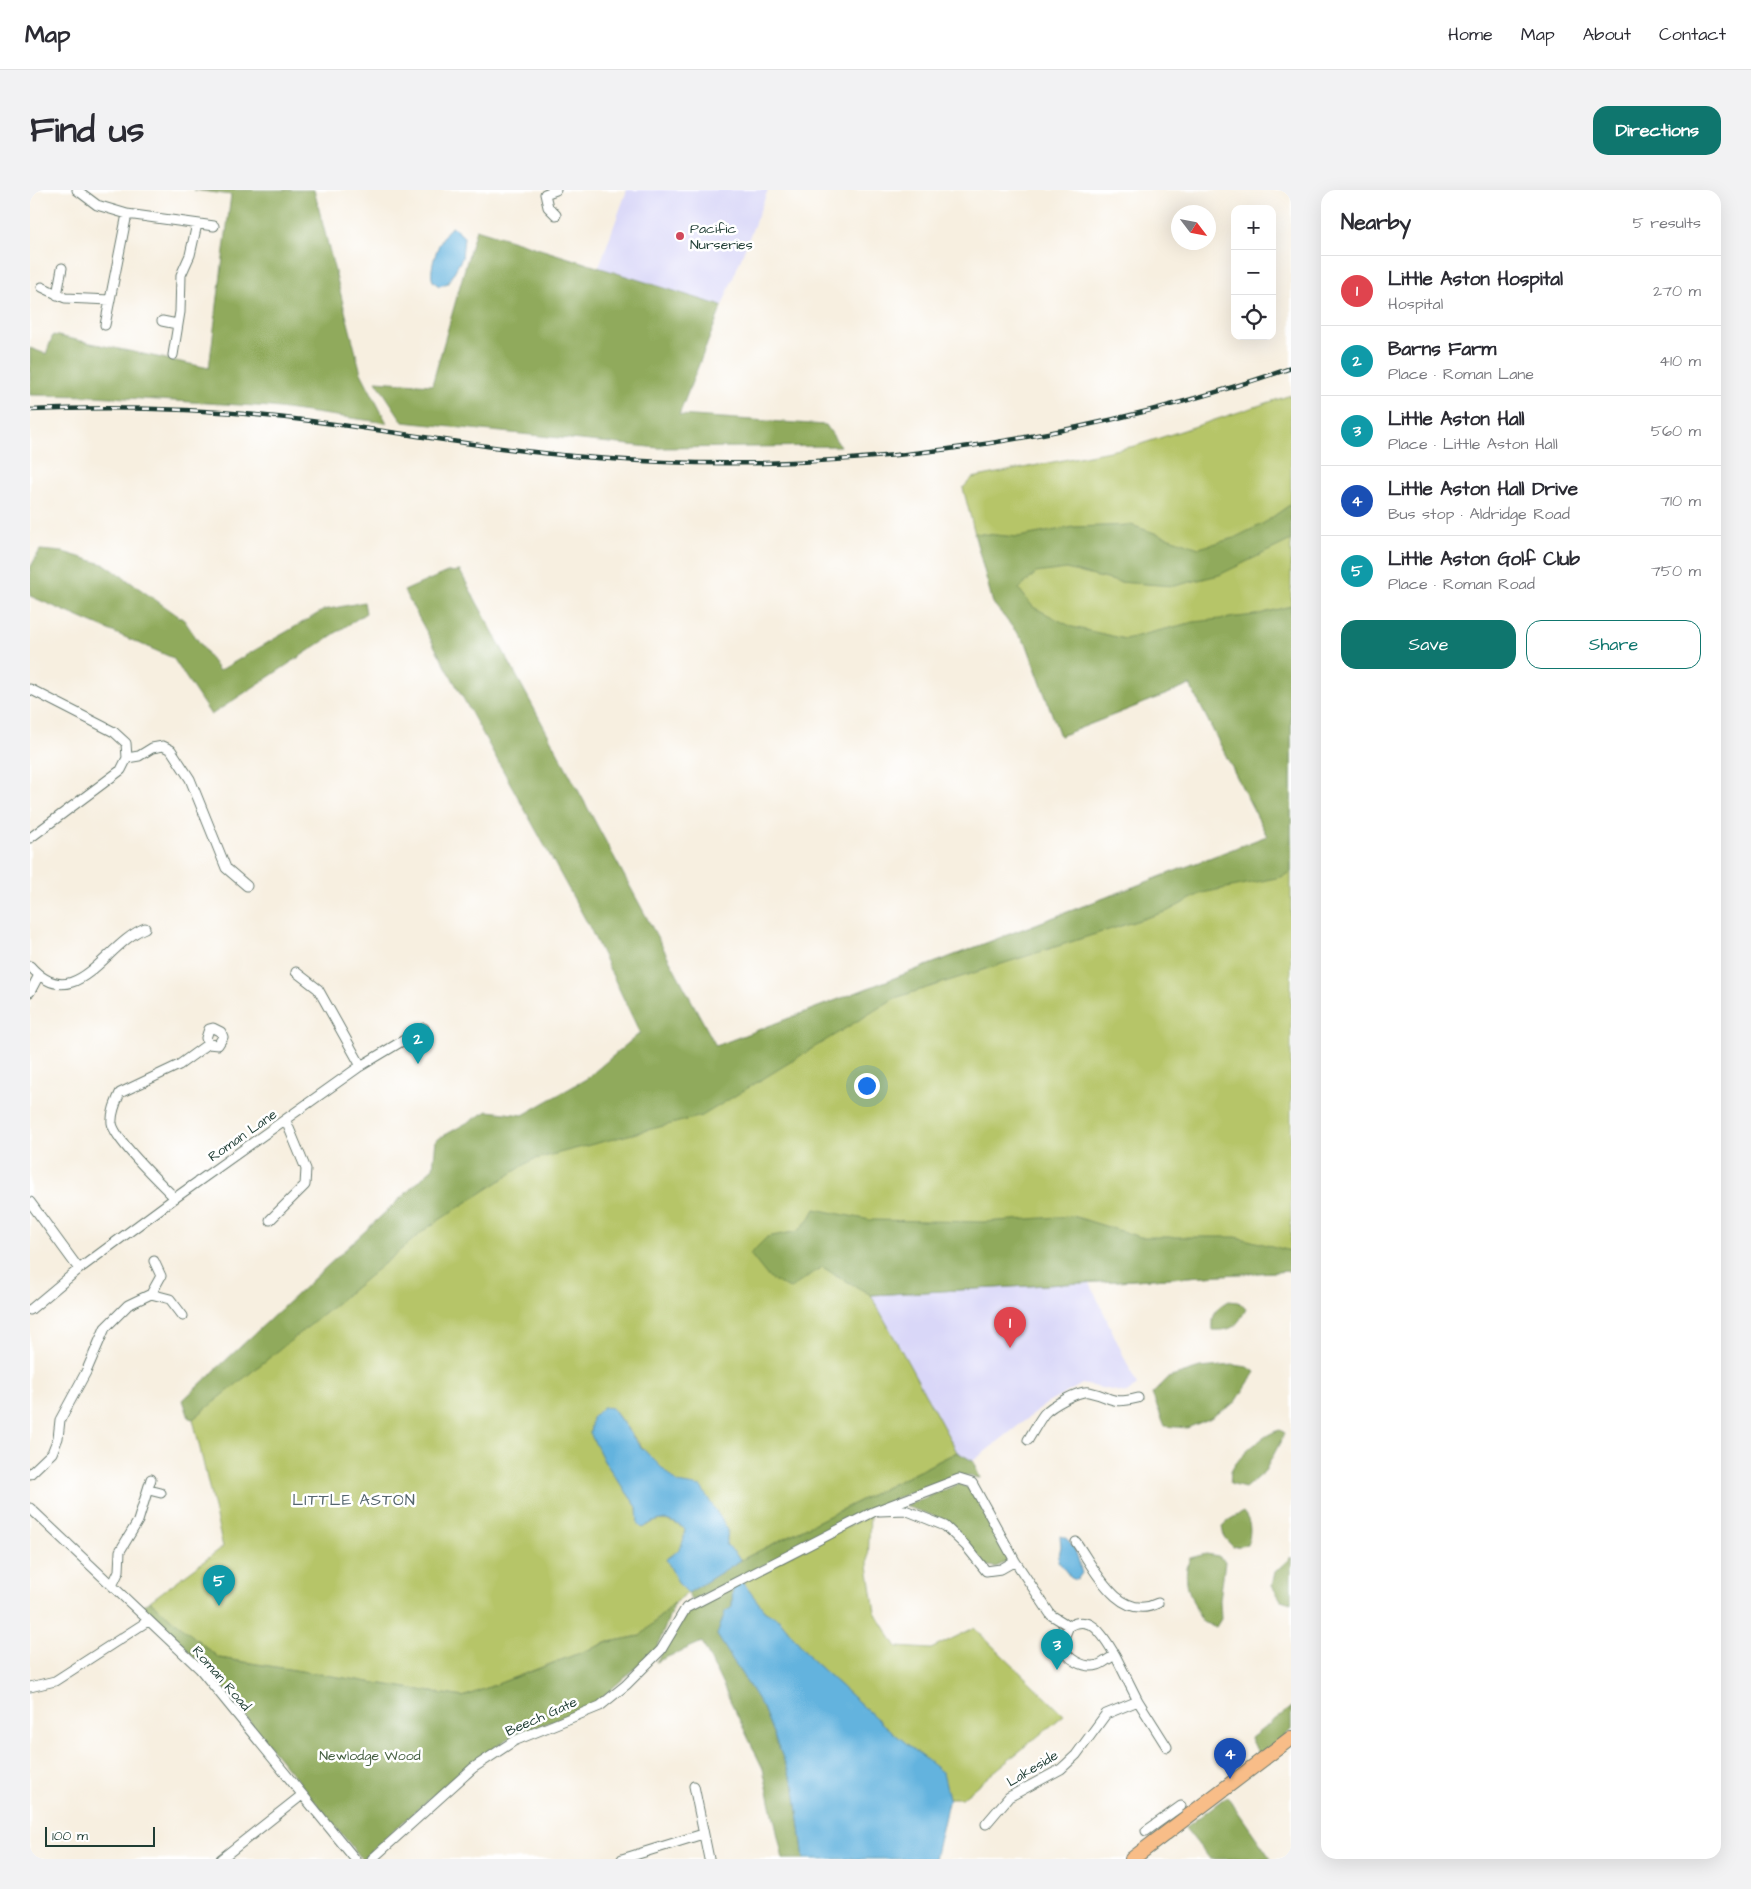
<!DOCTYPE html>
<html lang="en">
<head>
<meta charset="utf-8">
<style>
	body { margin:0; font-family:"Architects Daughter",sans-serif; background:#f2f2f3; color:#2b2b33 }
	.controls { position:absolute; right:15px; top:15px; display:grid; overflow:hidden; border-radius:10px; box-shadow:0 5px 20px #0002 }
	.controls button { width:45px; height:45px; display:grid; place-items:center; padding:0; border:0; border-bottom:1px solid #e1e1e2; background:#fff; color:#2b2b33; font:25px sans-serif }
	.compass { position:absolute; left:1141px; top:15px; width:45px; height:45px; border-radius:50%; background:#fff; box-shadow:0 5px 20px #0002; rotate:122deg }
	.scale { position:absolute; left:15px; bottom:12px; width:110px; box-sizing:border-box; padding-left:5px; border:2px solid #1f3d34; border-top:0; font-size:14px; line-height:18px; white-space:nowrap; color:#1f3d34; -webkit-text-stroke:4px #fff; paint-order:stroke }
	.you { position:absolute; left:836px; top:895px; width:18px; height:18px; margin:-12px; border:4px solid #fff; border-radius:50%; background:#1a73e8; box-shadow:0 0 0 8px #1a73e833 }
	.badge { display:grid; place-items:center; width:32px; height:32px; border-radius:50%; background:#0f766e; color:#fff; font-size:16px; font-weight:700 }
	.pin { position:absolute; translate:-50% -41px; filter:drop-shadow(0 1px 2px #0008) }
	.pin::after { content:''; position:absolute; top:26px; width:18px; height:15px; background:inherit; clip-path:polygon(0 0,100% 0,50% 100%) }
	.list { margin:0; padding:0; list-style:none }
	h2 { display:flex; justify-content:space-between; align-items:center; height:65px; margin:0; padding:0 20px; font-size:21px }
	h2 small { font-size:16px; font-weight:400; color:#7c7c81 }
	.list li { display:grid; grid-template-columns:32px 1fr auto; gap:15px; align-items:center; box-sizing:border-box; height:70px; padding:0 20px; border-top:1px solid #e1e1e2 }
	.list b { display:block; font-size:19px; white-space:nowrap }
	.list p { margin:0; font-size:16px; white-space:nowrap; color:#7c7c81 }
	.list em { font-size:16px; font-style:normal; color:#7c7c81 }
	.actions { display:flex; gap:10px; padding:15px 20px }
	.actions a { flex:1; padding:11px 0; border:1px solid #0f766e; border-radius:15px; text-align:center; font-size:18px; color:#0f766e }
	.actions .main { background:#0f766e; color:#fff }
	.icon { flex:none; width:28px; height:28px; fill:none; stroke:currentColor; stroke-width:2; stroke-linecap:round; stroke-linejoin:round }
	.map { position:relative; flex:none; width:1261px; height:1669px; overflow:hidden; border-radius:15px }
	header { display:flex; align-items:center; gap:30px; box-sizing:border-box; height:70px; padding:0 25px; background:#fff; border-bottom:1px solid #e1e1e2 }
	header strong { font-size:24px }
	nav { display:flex; gap:28px; margin-inline-start:auto; font-size:18px }
	.intro { display:flex; align-items:center; justify-content:space-between; box-sizing:border-box; height:120px; padding:0 30px }
	h1 { margin:0; font-size:35px }
	.button { padding:12px 22px; border-radius:15px; background:#0f766e; color:#fff; font-size:18px; font-weight:700 }
	main { display:flex; gap:30px; padding:0 30px }
	aside { flex:1; background:#fff; border-radius:15px; box-shadow:0 5px 20px #0002 }
	.map>svg:first-child { display:block }
	.built { fill:#d9d7f8 }
	.green { fill:#b6c567; stroke:#6a814e }
	.forest { fill:#90aa5c; stroke:#587448 }
	.water { fill:#64b3de; stroke:#427889 }
	.lines { fill:none; stroke-linecap:round; stroke-linejoin:round }
	.street-casing { stroke:#6b7b70; stroke-width:11 }
	.primary-casing { stroke:#6b7b70; stroke-width:16 }
	.street { stroke:#fff; stroke-width:9 }
	.primary { stroke:#f8bd88; stroke-width:14 }
	.rail-casing { stroke:#1f3d34; stroke-width:4.5 }
	.rail { stroke:#fff; stroke-width:2.5; stroke-dasharray:8; stroke-linecap:butt }
	.poi-dot { fill:#d1495b; stroke:#fff; stroke-width:2 }
	.labels { text-anchor:middle; stroke-width:5; stroke-linejoin:round; paint-order:stroke }
	.poi-label { font-size:14px; fill:#1f3d34; stroke:#fff; text-anchor:start }
	.street-label { font-size:14px; fill:#1f3d34; stroke:#fff }
	.park-label { font-size:14px; fill:#455f41; stroke:#fff }
	.quarter-label { font-size:16px; letter-spacing:1px; fill:#54656e; stroke:#fff }
</style>
</head>
<body>
<header>
<strong>Map</strong>
<nav><a>Home</a><a>Map</a><a>About</a><a>Contact</a></nav>
</header>
<div class="intro"><h1>Find us</h1><a class="button">Directions</a></div>
<main>
<div class="map">
<svg width="1261" height="1669" viewBox="0 0 1261 1669">
	<rect width="100%" height="100%" fill="#fff"/>
	<filter id="ink" filterUnits="userSpaceOnUse"><feTurbulence type="fractalNoise" baseFrequency=".02" numOctaves="2"/><feDisplacementMap in="SourceGraphic" scale="10" xChannelSelector="R" yChannelSelector="G"/><feConvolveMatrix kernelMatrix="1 2 1 2 8 2 1 2 1" color-interpolation-filters="sRGB"/></filter>
	<filter id="wash" filterUnits="userSpaceOnUse"><feTurbulence type="fractalNoise" baseFrequency=".0096" numOctaves="4" result="noise"/><feDisplacementMap in="SourceGraphic" scale="20" xChannelSelector="R" yChannelSelector="G"/><feGaussianBlur stdDeviation="1.12" result="paint"/><feColorMatrix in="noise" values="0 0 0 0 0 0 0 0 0 0 0 0 0 0 0 0 0 1.4 0 .05"/><feComposite in="paint" operator="in"/></filter>
	<g filter="url(#wash)">
		<rect width="100%" height="100%" fill="#f7efe0"/>
		<!-- built -->
		<path class="built" d="M597 0H738L692 116 569 77Z
			M1060 1093 1107 1195 1097 1203 1052 1194 1016 1214 943 1271 927 1262 841 1105Z"/>
		<!-- green -->
		<path class="green" d="M1261 205V1081L841 1105 927 1262 711 1370 696 1354 698 1340C683 1319 666 1310 647 1294 622 1272 602 1245 582 1218L574 1271 607 1317 608 1334 612 1338C631 1327 637 1328 655 1339L654 1353 647 1363 649 1394 658 1403 645 1412 610 1446 579 1452 433 1507 189 1468 120 1411 193 1357 163 1229 179 1190 403 978 686 856 1237 646 1160 495 1030 546 997 455 963 413 933 298 942 288 1105 256Z
			M840 1325 838 1375 845 1422 867 1457 901 1459 944 1438 1034 1525 932 1608H919L912 1583 855 1536 784 1472 750 1430 734 1420 711 1390Z"/>
		<!-- forest -->
		<path class="forest" d="M164 0H284L331 183 357 233 241 217 64 206 0 205V158L16 164 23 145 179 178 201 5Z
			M446 39 692 116 649 225 796 235 810 256 629 258 373 232 346 191 402 195Z
			M1261 314V350L1189 385 1144 396 1088 392 1036 379 1006 383 989 399 1003 417 1042 437 1095 449 1164 432 1225 425 1261 416V682L1251 687 1172 703 1138 721 865 808 672 926 502 970 397 1038 284 1132 163 1229 159 1228 153 1210 403 978 406 950 458 921 493 925 556 889 610 843 559 736 374 401 417 382 430 381 686 856 1237 646 1160 495 1030 546 997 455 963 413 944 343 988 347 1043 337 1101 335 1169 358 1204 348 1234 333Z
			M10 360 33 362 76 375 154 430 189 481 294 420 334 412 336 423 181 525 143 468 0 406V378Z
			M785 1019 840 1030 953 1032 1043 1026 1110 1047H1206L1261 1061V1081L841 1105 792 1077 760 1099 739 1088 720 1064 737 1047 768 1041 780 1028Z
			M1198 1111 1209 1112 1216 1119C1207 1136 1203 1141 1183 1140 1182 1125 1185 1118 1198 1111Z
			M1203 1175 1218 1177 1225 1182 1206 1212 1179 1229 1157 1238 1135 1236 1122 1204 1138 1188 1170 1178Z
			M1250 1240 1255 1243 1235 1281 1215 1298 1200 1294C1201 1290 1200 1285 1201 1282 1207 1267 1235 1243 1250 1240Z
			M927 1262 943 1271 950 1288 930 1285 872 1306 661 1411 658 1403 711 1370Z
			M929 1294 941 1299 981 1370 966 1377 956 1376 935 1350 915 1330 877 1317V1315Z
			M1213 1322C1222 1332 1221 1344 1217 1355L1203 1357 1194 1347 1192 1337 1202 1328Z
			M1176 1364 1188 1366 1195 1371 1190 1410 1191 1429 1186 1437 1172 1432C1163 1411 1150 1391 1160 1368Z
			M1261 1367V1413L1251 1410 1242 1396 1245 1382Z
			M703 1396 702 1417 687 1445 733 1518 765 1598 774 1669H753L733 1579 672 1452 626 1472 658 1420Z
			M120 1411 189 1468 433 1507 579 1452 610 1446 645 1412 627 1458 584 1497 564 1514 478 1549 437 1575 332 1669 182 1486 112 1416Z
			M1261 1517V1540L1229 1565 1221 1548Z
			M1197 1606 1241 1669H1180L1155 1638Z"/>
		<!-- water -->
		<path class="water" d="M423 37 434 47 432 68 418 93 409 96C407 94 404 93 403 91 397 81 412 39 423 37Z
			M573 1217 582 1218 608 1254 647 1293 671 1297 698 1340 696 1354 711 1370 658 1403 649 1394 636 1369C650 1361 654 1355 655 1339 637 1327 631 1327 612 1338L608 1334 607 1317 574 1271 560 1243 562 1228Z
			M1030 1346C1045 1349 1048 1370 1052 1383L1047 1390 1041 1388 1028 1371 1031 1356Z
			M711 1390 734 1420 750 1430 784 1472 855 1536 913 1583 919 1608 905 1669H774L765 1598 733 1518 687 1445 695 1422 702 1417 703 1396Z"/>
	</g>
	<g filter="url(#ink)">
		<g class="lines">
			<!-- street casing -->
			<g class="street-casing">
				<path id="street" d="M47 0 67 15 97 24 184 36
					M515 4 518 17 526 25
					M515 4 526 0
					M12 97 35 108 80 110
					M27 105 32 78
					M132 131 147 134
					M75 135 97 24
					M143 165 150 122 151 85 160 65 167 34
					M0 499 84 542 96 553 97 568
					M97 568 109 566 122 558 133 556 141 560 160 589 196 678 217 696
					M0 648 91 580 97 568
					M0 776C45 827 75 754 115 738
					M266 782 288 799 331 876
					M0 802 9 785
					M145 1008C132 995 84 949 82 933 81 923 86 912 90 903L149 875 178 854 188 855 193 847 191 842 183 838 179 839 176 848 178 854
					M0 1012 49 1079
					M240 1030 275 995 276 979 256 931
					M121 1104 140 1109 153 1126
					M0 1120 49 1079 145 1008 329 877 394 838
					M998 1250C1003 1242 1008 1232 1014 1224 1021 1216 1049 1200 1059 1202 1083 1207 1079 1215 1108 1208
					M0 1284 22 1263 28 1248 30 1230 56 1182 75 1138 98 1115 121 1104 131 1086 124 1071
					M119 1300 131 1303
					M0 1318 170 1479 325 1669
					M850 1321 875 1320 915 1336 936 1356 956 1381 971 1379 985 1371
					M1046 1352C1064 1378 1089 1433 1128 1413
					M82 1396 89 1381 90 1361 108 1331 121 1289
					M1039 1436C1062 1423 1074 1447 1085 1465
					M0 1497 25 1491 118 1431
					M664 1596 679 1669
					M956 1634 979 1607 1031 1579 1046 1565 1076 1524 1108 1511
					M1116 1641 1151 1616
					M191 1669 272 1605
					M342 1669 443 1578 484 1551 570 1516 596 1495 631 1460 656 1418 843 1322 929 1289 942 1293 985 1371 1021 1425 1039 1436C1037 1441 1033 1449 1033 1455 1035 1469 1055 1479 1068 1475 1074 1473 1079 1468 1085 1465L1108 1511 1137 1557
					M592 1669 673 1644"/>
			</g>
			<!-- primary casing -->
			<g class="primary-casing">
				<path id="primary" d="M1102 1669 1261 1548"/>
			</g>
			<!-- street -->
			<use href="#street" class="street"/>
			<!-- primary -->
			<use href="#primary" class="primary"/>
			<!-- rail casing -->
			<g class="rail-casing">
				<path id="rail" d="M0 220C94 216 188 219 281 231 377 243 471 261 567 268 802 287 1039 255 1261 178"/>
			</g>
			<!-- rail -->
			<use href="#rail" class="rail"/>
		</g>
	</g>
	<!-- markers -->
	<circle class="poi-dot" cx="650" cy="46" r="5"/>
	<g class="labels">
		<!-- poi labels -->
		<g class="poi-label">
			<text x="660" y="43">Pacific<tspan x="660" dy="16">Nurseries</tspan></text>
		</g>
		<!-- street labels -->
		<g class="street-label">
			<text transform="translate(212 945) rotate(-35)" y="5">Roman Lane</text>
			<text transform="translate(192 1488) rotate(49)" y="5">Roman Road</text>
			<text transform="translate(511 1526) rotate(-24)" y="5">Beech Gate</text>
			<text transform="translate(1002 1578) rotate(-31)" y="5">Lakeside</text>
		</g>
		<!-- park labels -->
		<g class="park-label">
			<text x="340" y="1570">Newlodge Wood</text>
		</g>
		<!-- quarter labels -->
		<g class="quarter-label">
			<text x="324" y="1315">LITTLE ASTON</text>
		</g>
	</g>
</svg>
<div class="controls">
<button>+</button>
<button>−</button>
<button><svg class="icon" aria-label="locate" viewBox="0 0 24 24"><circle cx="12" cy="12" r="6"/><path d="M12 2v4M12 18v4M2 12h4M18 12h4"/></svg></button>
</div>
<svg class="compass" viewBox="-18 -18 36 36"><path d="M0-13l5 13h-10z" fill="#e53935"/><path d="M0 13l5-13h-10z" fill="#7c7c81"/></svg>
<div class="scale">100 m</div>
<div class="you"></div>
<div class="pin badge" style="left:980px;top:1158px;background:#e0444e">1</div>
<div class="pin badge" style="left:388px;top:874px;background:#0f9aa8">2</div>
<div class="pin badge" style="left:1027px;top:1480px;background:#0f9aa8">3</div>
<div class="pin badge" style="left:1200px;top:1589px;background:#1a4fb4">4</div>
<div class="pin badge" style="left:189px;top:1416px;background:#0f9aa8">5</div>
</div>
<aside>
<h2>Nearby<small>5 results</small></h2>
<ul class="list">
<li><span class="badge" style="background:#e0444e">1</span><div><b>Little Aston Hospital</b><p>Hospital</p></div><em>270 m</em></li>
<li><span class="badge" style="background:#0f9aa8">2</span><div><b>Barns Farm</b><p>Place · Roman Lane</p></div><em>410 m</em></li>
<li><span class="badge" style="background:#0f9aa8">3</span><div><b>Little Aston Hall</b><p>Place · Little Aston Hall</p></div><em>560 m</em></li>
<li><span class="badge" style="background:#1a4fb4">4</span><div><b>Little Aston Hall Drive</b><p>Bus stop · Aldridge Road</p></div><em>710 m</em></li>
<li><span class="badge" style="background:#0f9aa8">5</span><div><b>Little Aston Golf Club</b><p>Place · Roman Road</p></div><em>750 m</em></li>
</ul>
<div class="actions"><a class="main">Save</a><a>Share</a></div>
</aside>
</main>
</body>
</html>
